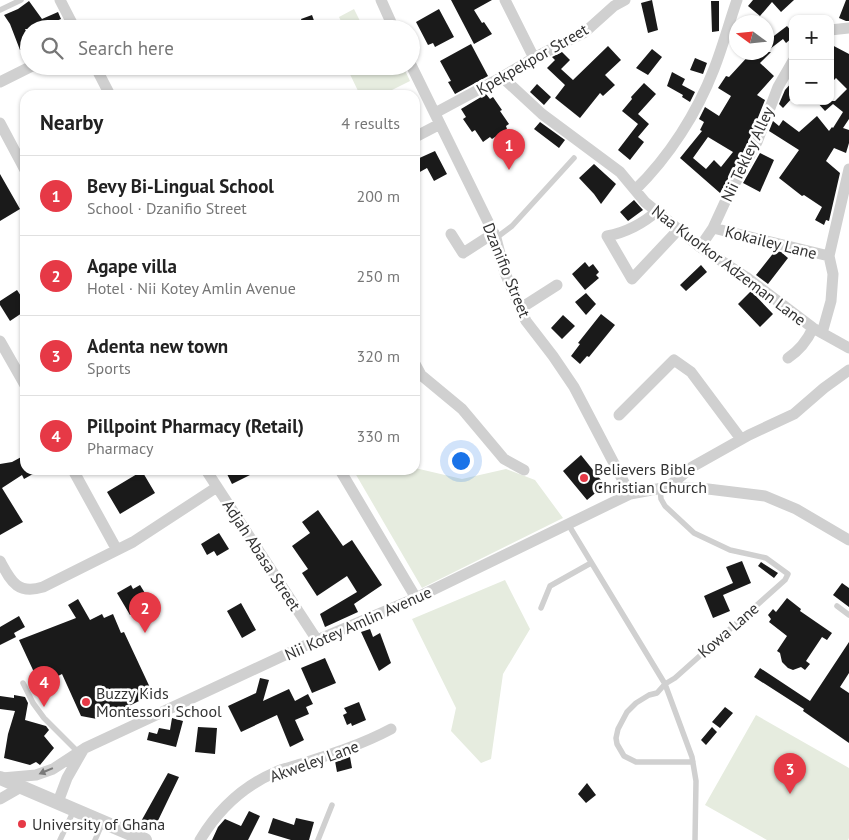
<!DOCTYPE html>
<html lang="en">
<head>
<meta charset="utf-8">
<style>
	body { margin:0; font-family:"PT Sans",sans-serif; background:#f2f2f2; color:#222 }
	.controls { position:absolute; right:15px; top:15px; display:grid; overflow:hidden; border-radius:10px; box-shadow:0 1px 4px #0004 }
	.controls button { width:45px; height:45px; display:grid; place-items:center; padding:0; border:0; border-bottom:1px solid #e0e0e0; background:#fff; color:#222; font:25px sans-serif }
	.compass { position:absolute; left:729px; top:15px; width:45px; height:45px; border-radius:50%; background:#fff; box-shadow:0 1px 4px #0004; rotate:285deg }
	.you { position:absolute; left:460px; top:460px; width:18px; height:18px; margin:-12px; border:4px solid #fff; border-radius:50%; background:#1a73e8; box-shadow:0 0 0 8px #1a73e833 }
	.badge { display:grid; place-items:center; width:32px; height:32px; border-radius:50%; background:#e63946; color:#fff; font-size:16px; font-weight:700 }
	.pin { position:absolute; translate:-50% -41px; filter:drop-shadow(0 1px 2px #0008) }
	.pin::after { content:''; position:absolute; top:26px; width:18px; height:15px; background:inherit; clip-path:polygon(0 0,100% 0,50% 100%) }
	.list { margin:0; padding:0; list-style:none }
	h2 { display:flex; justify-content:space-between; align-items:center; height:65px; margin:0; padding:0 20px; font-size:21px }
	h2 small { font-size:16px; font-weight:400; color:#767676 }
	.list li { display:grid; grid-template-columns:32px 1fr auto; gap:15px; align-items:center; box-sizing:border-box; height:80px; padding:0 20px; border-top:1px solid #e0e0e0 }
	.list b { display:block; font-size:19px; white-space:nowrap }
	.list p { margin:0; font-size:16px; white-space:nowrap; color:#767676 }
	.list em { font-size:16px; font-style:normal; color:#767676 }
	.icon { flex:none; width:28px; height:28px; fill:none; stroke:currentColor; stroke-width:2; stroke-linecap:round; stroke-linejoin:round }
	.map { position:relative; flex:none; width:849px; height:840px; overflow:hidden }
	.search { position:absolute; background:#fff; box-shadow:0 1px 4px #0004; left:20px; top:20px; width:400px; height:55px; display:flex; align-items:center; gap:12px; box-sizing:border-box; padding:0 18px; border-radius:28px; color:#767676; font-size:19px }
	.panel { position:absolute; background:#fff; box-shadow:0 1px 4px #0004; left:20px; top:90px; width:400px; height:385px; border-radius:15px }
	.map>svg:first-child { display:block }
	.green { fill:#e6ecdf }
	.building { fill:#1a1a1a; fill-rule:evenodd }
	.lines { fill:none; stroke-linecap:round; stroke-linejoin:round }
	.service { stroke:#d0d0d0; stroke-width:5.5 }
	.minor { stroke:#d0d0d0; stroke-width:11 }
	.tertiary { stroke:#d0d0d0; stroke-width:14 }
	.oneway { fill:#7a7a7a }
	.poi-dot { fill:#e63946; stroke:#fff; stroke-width:2 }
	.labels { text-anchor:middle; stroke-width:5; stroke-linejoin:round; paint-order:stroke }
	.street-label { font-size:16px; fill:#333; stroke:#fff }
	.poi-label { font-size:16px; fill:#333; stroke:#fff; text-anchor:start }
</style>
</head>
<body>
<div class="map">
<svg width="849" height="840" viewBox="0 0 849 840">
	<rect width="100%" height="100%" fill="#fff"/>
	<!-- green -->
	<path class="green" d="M354 9 364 29H345L339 17Z
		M346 66H403L410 81 382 95H360Z
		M415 468 462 479 506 469 535 480 563 518 422 588 355 473 369 470H415Z
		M505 580 530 629 503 674 491 759 481 763 451 731 456 708 412 619Z
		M756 715 849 768V838L848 840H767L705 805Z"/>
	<!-- building -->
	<path class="building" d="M451 0H492L474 10 482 23 484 22 492 34 474 44Z
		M652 0 658 30 648 33 641 3Z
		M753 0H794L781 12 772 2 760 16 748 6Z
		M846 0H849V21H846L839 18Z
		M29 1 42 19 58 12 61 19 42 27 43 29H25L29 38V47L20 50 10 24 4 15 18 9Z
		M711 1H719V31L712 32Z
		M439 9 454 37 435 47 433 43 428 45 416 22Z
		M312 15 317 29H304L301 19Z
		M787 26 792 32 789 34 792 38 786 43 783 39 766 52V42Z
		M471 44 488 76 455 94 448 82 451 81 440 61Z
		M830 44 849 54V119L843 128 849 130V143L846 153 834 148 826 161 840 173 829 221 826 220 824 225 815 220 822 207 804 195 802 196 779 178 799 150 769 131 773 121 779 126 783 120 799 132 817 116 829 131 832 127 833 128 843 112 833 104 825 111 816 101H835L847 89 836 78 830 84Z
		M608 46 621 60 605 75 615 85 603 96 600 93 580 118 555 98 565 85 547 68 555 60 552 57 562 52 570 60 561 69 573 80Z
		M652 49 662 57 648 75 636 68Z
		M752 52H771L760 63 774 76 757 95 765 100 747 145 720 193 680 158 702 131 700 130 704 122 699 119 705 107 719 116 731 96 718 88 726 76 729 77ZM708 137 733 152 721 167 714 160 706 169 693 158Z
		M695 58 707 63 703 74 690 70Z
		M672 72 685 79 682 85 695 92 690 102 682 97 683 95 667 86Z
		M793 81V97L783 108 779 104 785 90Z
		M644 83 656 94 638 114 649 124 638 137 644 142 630 160 618 150 638 124 622 111 632 99 631 97Z
		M537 84 551 97 544 105 530 92Z
		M486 94 490 99 493 97 502 110 500 111 509 124 506 126 507 129 492 139 490 137 483 142 475 130 472 132 463 119 466 117 461 109Z
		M540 122 565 140 559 148 534 129Z
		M435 151 447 174 434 181 427 168 418 173 415 167V160Z
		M760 153 774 160 760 192 743 183Z
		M594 164 616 184 601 204 594 194 579 178Z
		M0 174 20 209 0 221Z
		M634 200 643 210 628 221 620 212Z
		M775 251 781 252 788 258 768 284 756 275Z
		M585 262 589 267 593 264 599 272 596 275 599 278 585 290 572 274Z
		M701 265 707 272 686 291 680 285Z
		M17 290 25 302V311L10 321 0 305V301Z
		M751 291 773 314 760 327 738 304Z
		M586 293 596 304 586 315 575 302Z
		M601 314 615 325 589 357 587 356 580 364 571 356 580 344 578 343Z
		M563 315 575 326 562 339 551 328Z
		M25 455V470H40L24 479 22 475 2 488 23 522 0 535V464L12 462Z
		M581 455 605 485 587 500 563 471Z
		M225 470H260L232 484Z
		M142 471 155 493 120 514 107 492Z
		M318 510 343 546 352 540 382 585 354 604 358 612 325 627 320 614 357 592 347 576 317 596 302 573 308 569 292 546 310 533 302 522Z
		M219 533 229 549 217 556 214 551 207 555 201 544Z
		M742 561 751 583 723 595 730 611 713 618 704 596 733 583 726 567Z
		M761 562 778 573 774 578 758 566Z
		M842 583 849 588V607L833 595Z
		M131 585 133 589 140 585 151 603 130 615 117 593Z
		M787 598 801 609 800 611 832 633 827 640 822 637 806 661 810 664 805 670 801 667 793 670 788 668 782 662 780 653 777 651 787 636 769 622 771 619 768 615 773 609 776 612Z
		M78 599 90 620 102 614 104 618 113 614 121 633 124 632 153 694 117 712 115 707 96 714 97 719 81 716 62 674 40 685 19 640 76 618 68 605Z
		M241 603 256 630 242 638 227 611Z
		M19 616 25 627 14 633 16 637 0 645V627Z
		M370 629 373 637 380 633 391 663 379 671 361 632Z
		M849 642V673L840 687 849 693V743L803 711 804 709 754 677 760 668 810 701Z
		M325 658 336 683 312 693 301 668Z
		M260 678 269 680 263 701 289 689 295 701 308 694 313 704 306 707 309 714 295 720 304 740 290 747 277 715 241 732 228 706 256 693Z
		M14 695 25 697 28 703 25 720 46 726 49 730 44 736 54 748 40 765 36 762 30 765 4 758 8 734 15 711 0 709V696L14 698Z
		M359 702 366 720 352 726 351 723 347 725 343 715 347 713 344 708Z
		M725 707 733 713 720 728 712 722Z
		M172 718 183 721 176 747 147 740 149 732 157 734 159 728 170 730Z
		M198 727 217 728 215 754 195 752Z
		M712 727 717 732 706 745 701 740Z
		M350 757 352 768 337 772 335 761Z
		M168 773 179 777 153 831 139 825Z
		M587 783 596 795 586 803 578 794Z
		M249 811 260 816 248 840H212L218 827 225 819 241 826Z
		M273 818 294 825 296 818 314 822 309 840H291L268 833Z"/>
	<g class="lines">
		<!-- service -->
		<path class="service" d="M0 10 21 0
			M496 238 512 226 574 158
			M660 488 661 499 665 506 694 533 730 550 766 558 788 574 785 580 675 678 665 684 692 757 696 781 695 840
			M568 524 665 684 657 693 649 695 636 703 627 712 618 729 616 738 617 744 624 756 636 762H693
			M837 606 849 615
			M541 608 550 586 591 563
			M23 683 33 703 44 718 78 752
			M60 840 74 810
			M95 840 103 822
			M318 840 332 805"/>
		<!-- minor -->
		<path class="minor" d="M60 0 75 29
			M381 0 394 29
			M505 0 534 58
			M830 30 849 28
			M411 65 496 238 505 273 526 321 553 356 574 387 630 494
			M95 66 110 95
			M502 77 542 114 620 172 645 202 700 247 746 277 813 328 849 348
			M0 82 32 66
			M435 113 502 77 534 58 585 32 614 6 625 0
			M0 123 25 170
			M415 137 440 124
			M635 190C669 157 697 113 714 69 723 46 729 23 737 0
			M657 211C644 223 625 233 607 236L632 279 679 229
			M713 228 829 256
			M451 234 463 253 494 233
			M700 247 713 228 725 202 757 142 778 87 793 61
			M521 308 557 285
			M822 333 831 301 833 274 829 256 849 169
			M0 341 25 385
			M788 358C800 350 807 341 813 328
			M415 364 421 375 462 409 504 459 524 470
			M619 415 674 360 691 372 741 439
			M73 470 117 550
			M206 470 317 640
			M340 470 416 598
			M668 487 692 467 749 435 794 414 824 388 849 370
			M0 561C11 581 17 595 43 587L133 542 217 487
			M2 778 36 775 53 769 85 748 317 640 416 598 630 494 668 487 708 489 765 496 796 509 849 540
			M0 799 21 787
			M58 802 67 778 83 750
			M200 840C218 810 243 786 276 772 284 768 293 767 301 764 332 754 363 744 391 729"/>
		<!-- tertiary -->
		<path class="tertiary" d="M0 778 145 840"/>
	</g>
	<!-- one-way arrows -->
	<defs><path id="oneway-solid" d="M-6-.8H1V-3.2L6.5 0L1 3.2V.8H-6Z" transform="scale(1.25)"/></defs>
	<use class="oneway" href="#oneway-solid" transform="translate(46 771) rotate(157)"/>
	<!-- markers -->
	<g class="poi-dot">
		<circle cx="584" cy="478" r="5"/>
		<circle cx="86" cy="702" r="5"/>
		<circle cx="22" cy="824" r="5"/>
	</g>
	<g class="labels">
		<!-- street labels -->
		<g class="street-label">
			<text transform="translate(532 59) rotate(-30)" y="6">Kpekpekpor Street</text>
			<text transform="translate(747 154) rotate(-65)" y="6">Nii Tekley Alley</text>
			<text transform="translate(771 242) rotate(14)" y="6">Kokailey Lane</text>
			<text transform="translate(729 265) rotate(37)" y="6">Naa Kuorkor Adzeman Lane</text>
			<text transform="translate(507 270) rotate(68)" y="6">Dzanifio Street</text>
			<text transform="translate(262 555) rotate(57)" y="6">Adjah Abasa Street</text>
			<text transform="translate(358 623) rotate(-24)" y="6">Nii Kotey Amlin Avenue</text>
			<text transform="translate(728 630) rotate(-41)" y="6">Kowa Lane</text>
			<text transform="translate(314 761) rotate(-20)" y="6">Akweley Lane</text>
		</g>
		<!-- poi labels -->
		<g class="poi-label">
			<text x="594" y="475">Believers Bible<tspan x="594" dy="18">Christian Church</tspan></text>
			<text x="96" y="699">Buzzy Kids<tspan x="96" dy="18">Montessori School</tspan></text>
			<text x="32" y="830">University of Ghana</text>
		</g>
	</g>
</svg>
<div class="controls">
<button>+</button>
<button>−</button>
</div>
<svg class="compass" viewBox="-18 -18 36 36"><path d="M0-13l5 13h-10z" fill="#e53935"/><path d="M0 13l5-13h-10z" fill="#767676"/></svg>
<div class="you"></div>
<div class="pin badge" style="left:509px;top:170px">1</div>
<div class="pin badge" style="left:145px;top:633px">2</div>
<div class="pin badge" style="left:790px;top:794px">3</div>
<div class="pin badge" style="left:44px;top:707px">4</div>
<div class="search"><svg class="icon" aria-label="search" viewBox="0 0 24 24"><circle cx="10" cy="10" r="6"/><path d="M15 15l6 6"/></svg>Search here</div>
<section class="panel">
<h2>Nearby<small>4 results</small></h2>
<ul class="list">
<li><span class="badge">1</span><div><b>Bevy Bi-Lingual School</b><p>School · Dzanifio Street</p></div><em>200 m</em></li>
<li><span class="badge">2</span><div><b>Agape villa</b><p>Hotel · Nii Kotey Amlin Avenue</p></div><em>250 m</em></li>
<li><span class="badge">3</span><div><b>Adenta new town</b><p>Sports</p></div><em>320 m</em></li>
<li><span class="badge">4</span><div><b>Pillpoint Pharmacy (Retail)</b><p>Pharmacy</p></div><em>330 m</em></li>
</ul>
</section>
</div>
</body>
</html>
